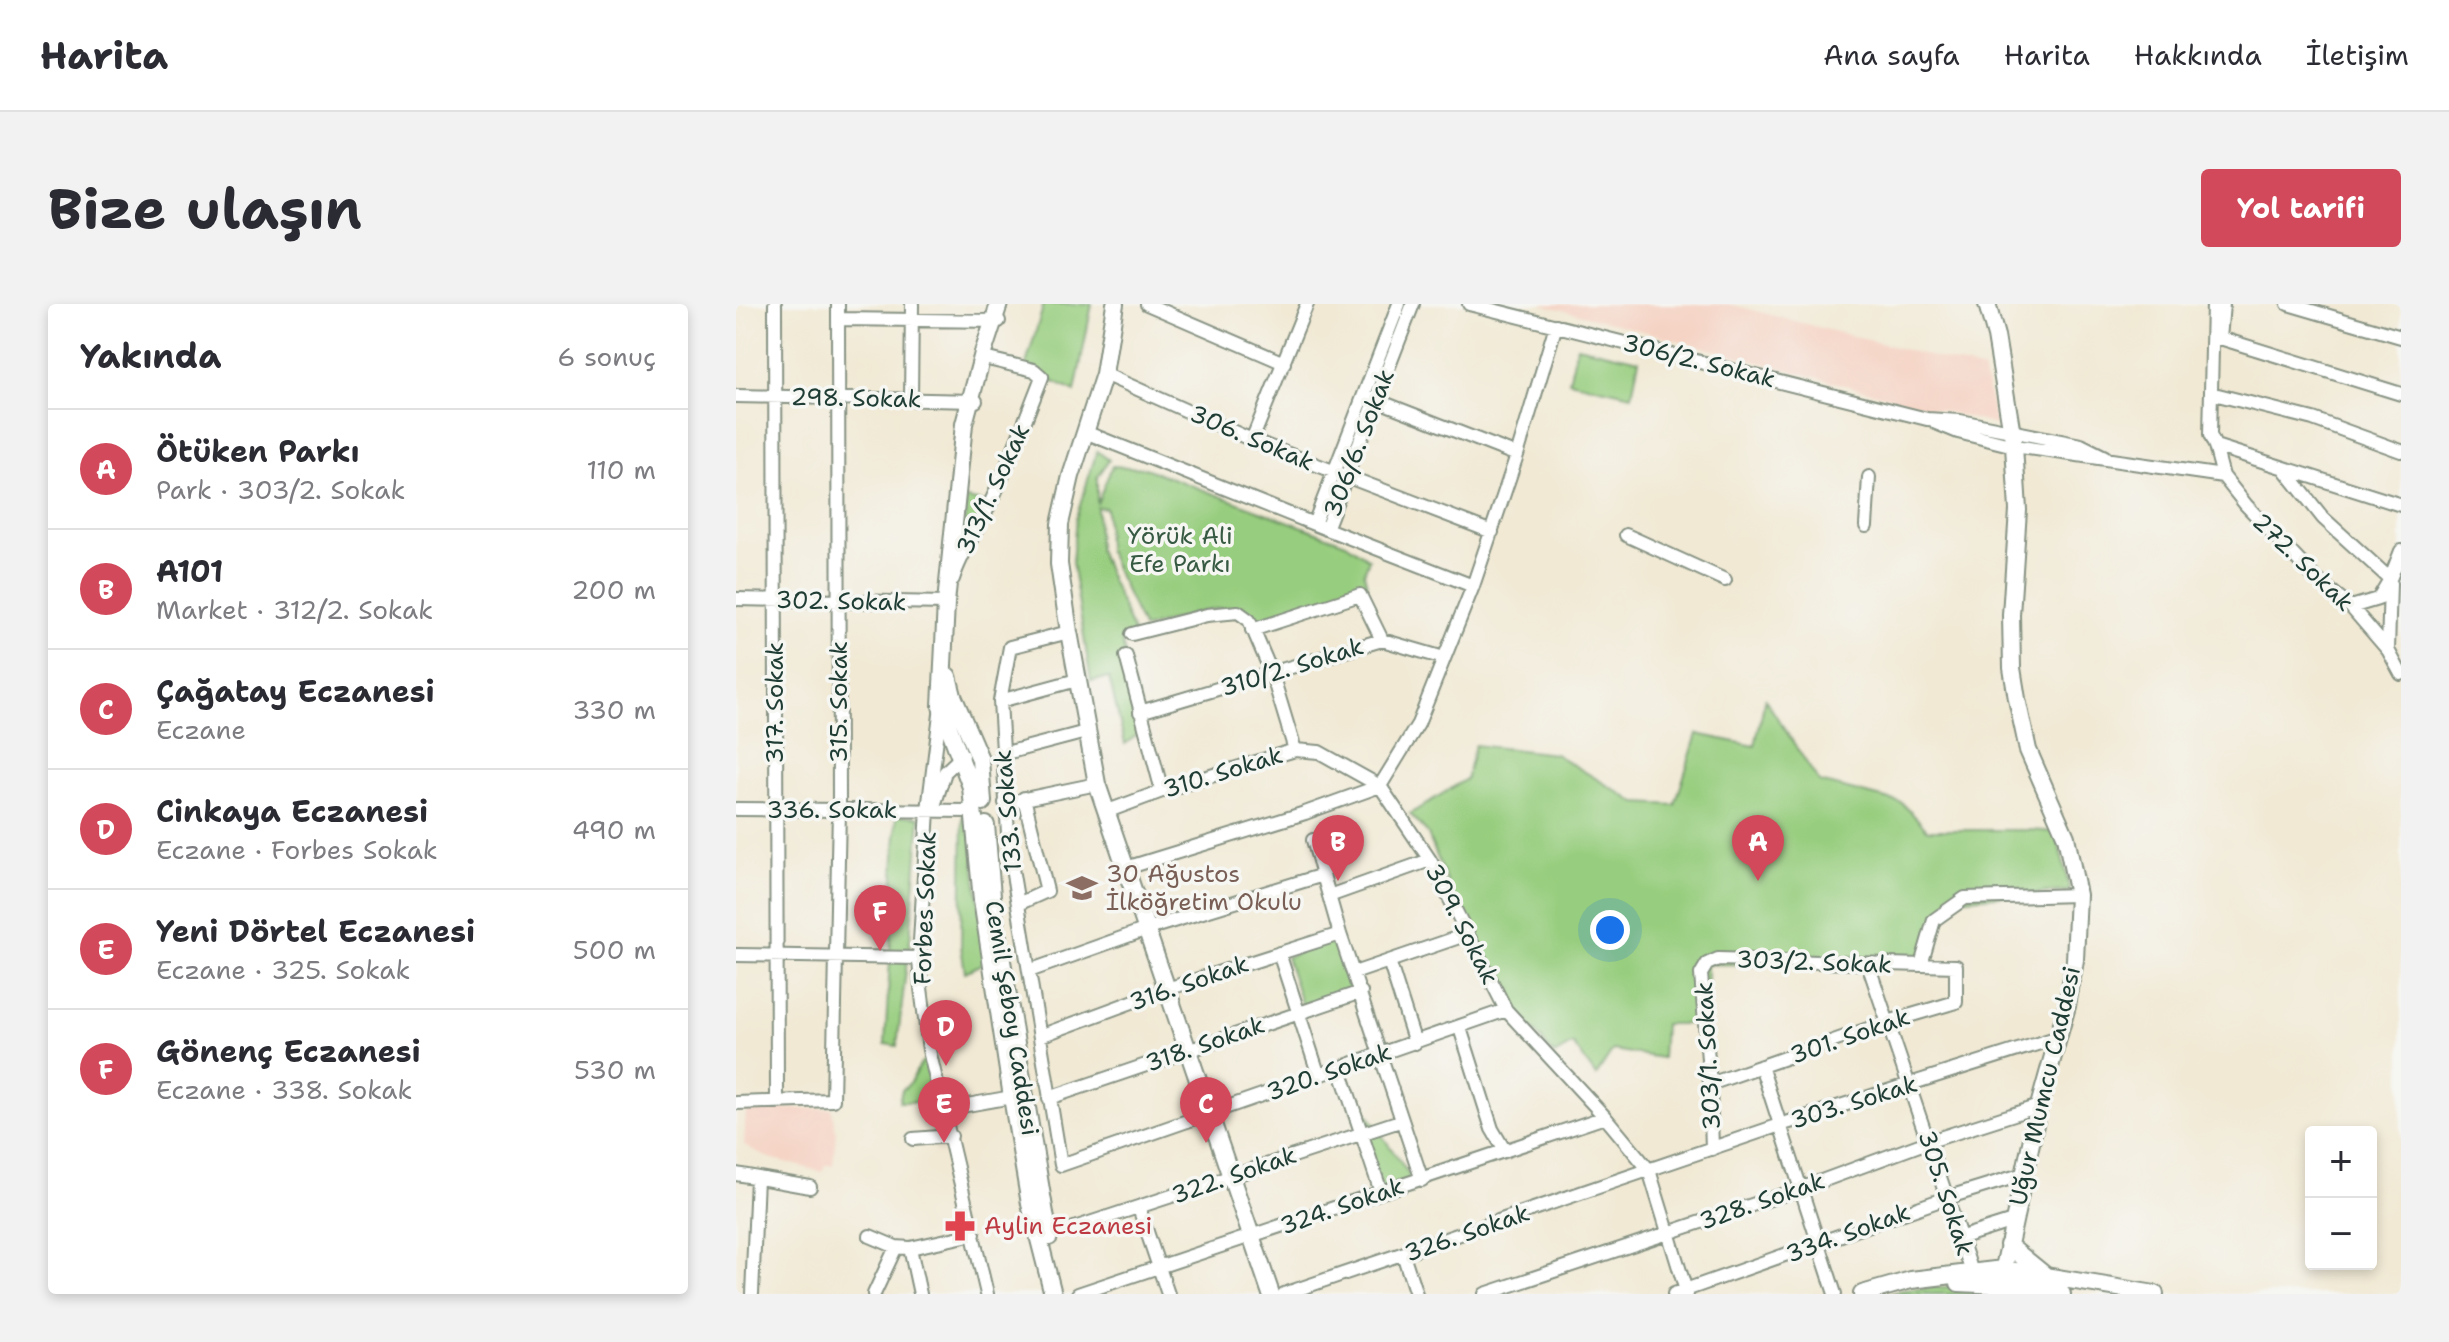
<!DOCTYPE html>
<html lang="tr">
<head>
<meta charset="utf-8">
<style>
	body { margin:0; font-family:"Shantell Sans",sans-serif; background:#f2f2f3; color:#2b2b33 }
	.controls { position:absolute; right:24px; bottom:24px; display:grid; overflow:hidden; border-radius:8px; box-shadow:0 4px 12px #0003 }
	.controls button { width:72px; height:72px; display:grid; place-items:center; padding:0; border:0; border-bottom:2px solid #e1e1e2; background:#fff; color:#2b2b33; font:40px sans-serif }
	.you { position:absolute; left:874px; top:626px; width:28px; height:28px; margin:-20px; border:6px solid #fff; border-radius:50%; background:#1a73e8; box-shadow:0 0 0 12px #1a73e833 }
	.badge { display:grid; place-items:center; width:52px; height:52px; border-radius:50%; background:#d1495b; color:#fff; font-size:26px; font-weight:700 }
	.pin { position:absolute; translate:-50% -66px; filter:drop-shadow(0 2px 4px #0008) }
	.pin::after { content:''; position:absolute; top:42px; width:28px; height:24px; background:inherit; clip-path:polygon(0 0,100% 0,50% 100%) }
	.list { margin:0; padding:0; list-style:none }
	h2 { display:flex; justify-content:space-between; align-items:center; height:104px; margin:0; padding:0 32px; font-size:34px }
	h2 small { font-size:26px; font-weight:400; color:#7c7c81 }
	.list li { display:grid; grid-template-columns:52px 1fr auto; gap:24px; align-items:center; box-sizing:border-box; height:120px; padding:0 32px; border-top:2px solid #e1e1e2 }
	.list b { display:block; font-size:30px; white-space:nowrap }
	.list p { margin:0; font-size:26px; white-space:nowrap; color:#7c7c81 }
	.list em { font-size:26px; font-style:normal; color:#7c7c81 }
	.map { position:relative; flex:none; width:1665px; height:990px; overflow:hidden; border-radius:8px }
	header { display:flex; align-items:center; gap:48px; box-sizing:border-box; height:112px; padding:0 40px; background:#fff; border-bottom:2px solid #e1e1e2 }
	header strong { font-size:38px }
	nav { display:flex; gap:44px; margin-inline-start:auto; font-size:28px }
	.intro { display:flex; align-items:center; justify-content:space-between; box-sizing:border-box; height:192px; padding:0 48px }
	h1 { margin:0; font-size:56px }
	.button { padding:20px 36px; border-radius:8px; background:#d1495b; color:#fff; font-size:28px; font-weight:700 }
	main { display:flex; gap:48px; padding:0 48px }
	aside { flex:1; background:#fff; border-radius:8px; box-shadow:0 4px 12px #0003 }
	.map>svg:first-child { display:block }
	.built { fill:#f5d2c2 }
	.green { fill:#97cd7e; stroke:#5b8559; stroke-width:2 }
	.lines { fill:none; stroke-linecap:round; stroke-linejoin:round }
	.minor-casing { stroke:#889384; stroke-width:16 }
	.major-casing { stroke:#889384; stroke-width:20 }
	.minor { stroke:#fff; stroke-width:12 }
	.major { stroke:#fff; stroke-width:16 }
	.labels { text-anchor:middle; stroke-width:7; stroke-linejoin:round; paint-order:stroke }
	.street-label { font-size:24px; fill:#1f3d34; stroke:#f6f6f2 }
	.park-label { font-size:24px; fill:#375a43; stroke:#f6f6f2 }
	.education-label { font-size:24px; fill:#785e54; stroke:#f6f6f2; text-anchor:start }
	.health-label { font-size:24px; fill:#be3a42; stroke:#f6f6f2; text-anchor:start }
</style>
</head>
<body>
<header>
<strong>Harita</strong>
<nav><a>Ana sayfa</a><a>Harita</a><a>Hakkında</a><a>İletişim</a></nav>
</header>
<div class="intro"><h1>Bize ulaşın</h1><a class="button">Yol tarifi</a></div>
<main>
<aside>
<h2>Yakında<small>6 sonuç</small></h2>
<ul class="list">
<li><span class="badge">A</span><div><b>Ötüken Parkı</b><p>Park · 303/2. Sokak</p></div><em>110 m</em></li>
<li><span class="badge">B</span><div><b>A101</b><p>Market · 312/2. Sokak</p></div><em>200 m</em></li>
<li><span class="badge">C</span><div><b>Çağatay Eczanesi</b><p>Eczane</p></div><em>330 m</em></li>
<li><span class="badge">D</span><div><b>Cinkaya Eczanesi</b><p>Eczane · Forbes Sokak</p></div><em>490 m</em></li>
<li><span class="badge">E</span><div><b>Yeni Dörtel Eczanesi</b><p>Eczane · 325. Sokak</p></div><em>500 m</em></li>
<li><span class="badge">F</span><div><b>Gönenç Eczanesi</b><p>Eczane · 338. Sokak</p></div><em>530 m</em></li>
</ul>
</aside>
<div class="map">
<svg width="1665" height="990" viewBox="0 0 1665 990">
	<rect width="100%" height="100%" fill="#f6f6f2"/>
	<filter id="ink" filterUnits="userSpaceOnUse"><feTurbulence type="fractalNoise" baseFrequency=".0125" numOctaves="2"/><feDisplacementMap in="SourceGraphic" scale="16" xChannelSelector="R" yChannelSelector="G"/><feConvolveMatrix kernelMatrix="1 2 1 2 8 2 1 2 1" color-interpolation-filters="sRGB"/></filter>
	<filter id="wash" filterUnits="userSpaceOnUse"><feTurbulence type="fractalNoise" baseFrequency=".006" numOctaves="4" result="noise"/><feDisplacementMap in="SourceGraphic" scale="32" xChannelSelector="R" yChannelSelector="G"/><feGaussianBlur stdDeviation="1.8" result="paint"/><feColorMatrix in="noise" values="0 0 0 0 0 0 0 0 0 0 0 0 0 0 0 0 0 1.4 0 .05"/><feComposite in="paint" operator="in"/></filter>
	<g filter="url(#wash)">
		<rect width="100%" height="100%" fill="#f1e9d4"/>
		<!-- built -->
		<path class="built" d="M805 0H993L1247 66 1260 121Z
			M95 804 100 828 97 861H89L86 868 30 853 8 841 10 806Z"/>
		<!-- green -->
		<path class="green" d="M308 0H356L339 88 289 64Z
			M841 42 903 56 896 91 833 77Z
			M361 147 373 156 361 174V200L376 162 409 164 610 239 633 255 628 269 631 281 523 317 505 302 471 306 407 325 371 246 370 204 361 203 362 245 398 330 385 335 409 425 389 440 373 374 355 377 336 258 340 214Z
			M230 195 251 199 227 243Z
			M1029 395 1083 478 1166 499 1192 526H1293L1320 528 1334 587 1229 594 1209 604 1185 661 971 660 970 720H928L926 754 877 746 860 772 837 740 818 751 779 704 714 584 691 528 674 510 730 475 739 441 819 450 901 499 939 501 961 430 1019 442Z
			M161 511 184 513 173 647 154 650Z
			M227 512 233 513 250 658 229 668 225 643Z
			M597 636 614 684 566 701 550 653Z
			M154 657H171L161 742 149 740Z
			M191 755 202 798H163L166 786C179 779 178 762 191 755Z
			M601 766 672 869 675 878 647 887Z
			M1221 982 1300 990H1153L1166 986Z"/>
	</g>
	<g filter="url(#ink)">
		<g class="lines">
			<!-- minor casing -->
			<g class="minor-casing">
				<path id="minor" d="M39 0 41 798
					M411 0 548 59
					M663 0 578 220 737 282
					M733 0 1191 115 1224 117 1345 141 1369 153
					M1477 0 1474 131 1479 142 1487 172 1510 201 1579 274 1615 303 1652 346 1665 370
					M1552 0 1665 33
					M102 15 263 17
					M1484 34 1665 90
					M1484 35 1487 0
					M368 70 516 136 756 228
					M1482 91 1577 115 1665 147
					M0 92 240 97
					M635 94 781 151
					M175 95 176 0
					M1200 119 1222 128 1278 142 1487 172
					M349 128 578 220
					M516 136 571 0
					M1479 142 1665 201
					M1549 166 1587 214 1654 275
					M1130 222 1133 173
					M590 225 677 0
					M890 231 989 276
					M217 275C225 249 241 227 253 202 273 160 289 116 306 73L298 66 252 55
					M0 295 210 299 212 293
					M1615 303 1642 295 1654 275 1665 247
					M516 326 624 291 646 336
					M333 328 274 343 264 397 273 546 325 861 770 706
					M396 330 471 311 502 308 513 316 536 370 559 446
					M1652 346 1654 279
					M390 352 426 487
					M264 397 341 376
					M205 402 192 506 183 654 185 684 193 746 251 990
					M404 408 646 336 708 354
					M266 450 350 428
					M644 482 682 420 737 282 781 151 820 21
					M199 499 209 468 227 451
					M269 499 361 480
					M0 505 237 507
					M372 507 426 487 559 446 583 448 644 482 694 556 770 706 869 813 913 866 951 990
					M577 536 604 630 686 876
					M390 564 569 509 644 482
					M593 592 694 556
					M282 600 311 587 288 494
					M543 649 583 772
					M0 651 183 654
					M653 657 679 739
					M1132 660 1236 968
					M1185 661 1198 616 1229 594 1342 591
					M293 667 411 625 587 571
					M618 669 732 630
					M724 724 756 825 769 847
					M304 732 431 685 604 630
					M1025 762 1099 990
					M604 765 645 888
					M974 780 1152 718 1220 698V662L982 655 971 660 965 670 974 780 976 845
					M313 794 625 688
					M0 799 97 796 103 506 102 0
					M209 805 276 793
					M177 835 215 832
					M0 870 74 883
					M403 904 432 990
					M332 926 664 817
					M134 932 160 943 174 944 238 930
					M1226 933 1277 917
					M174 944 184 990
					M667 950 680 990
					M16 990 21 874
					M138 990 160 943
					M342 990 869 813
					M548 990 1044 821 1323 733
					M749 990 1064 885 1194 837 1303 802
					M938 990 1213 893 1288 870"/>
			</g>
			<!-- major casing -->
			<g class="major-casing">
				<path id="major" d="M263 0 247 49 228 120 210 299 205 402 235 483 246 596 276 793 294 900 317 990
					M379 0 368 70 335 172 324 220 323 260 333 328 361 480 535 990
					M1251 0 1260 32 1278 142 1282 206 1275 311 1276 364 1281 395 1292 446 1330 533 1342 591 1339 656 1331 702 1303 802 1266 973
					M212 372 217 392 244 455 247 498
					M250 521 257 604 313 933
					M1272 941 1310 972
					M1223 979 1265 981 1326 990
					M1126 990 1175 976 1267 965 1419 990"/>
			</g>
			<!-- minor -->
			<use href="#minor" class="minor"/>
			<!-- major -->
			<use href="#major" class="major"/>
		</g>
	</g>
	<!-- icons -->
	<defs>
		<g id="school-bare" transform="scale(2.4)"><path d="M0-5L7-2L0 1L-7-2ZM-4 1L0 2.5L4 1V4Q0 6-4 4Z" fill="#8d6e63" stroke="#f6f6f2" stroke-width="2.5" paint-order="stroke"/></g>
		<g id="pharmacy-bare" transform="scale(2.4)"><path d="M-2-6h4v4h4v4h-4v4h-4v-4h-4v-4h4Z" fill="#e0444e" stroke="#f6f6f2" stroke-width="2.5" paint-order="stroke"/></g>
	</defs>
	<g fill-rule="evenodd">
		<use href="#school-bare" x="346" y="584"/>
		<use href="#pharmacy-bare" x="224" y="922"/>
	</g>
	<g class="labels">
		<!-- street labels -->
		<g class="street-label">
			<text transform="translate(963 57) rotate(14)" y="8">306/2. Sokak</text>
			<text transform="translate(120 94) rotate(1)" y="8">298. Sokak</text>
			<text transform="translate(516 134) rotate(23)" y="8">306. Sokak</text>
			<text transform="translate(623 139) rotate(-69)" y="8">306/6. Sokak</text>
			<text transform="translate(257 185) rotate(-65)" y="8">313/1. Sokak</text>
			<text transform="translate(1567 258) rotate(44)" y="8">272. Sokak</text>
			<text transform="translate(105 297) rotate(1)" y="8">302. Sokak</text>
			<text transform="translate(556 363) rotate(-17)" y="8">310/2. Sokak</text>
			<text transform="translate(103 398) rotate(-90)" y="8">315. Sokak</text>
			<text transform="translate(39 399) rotate(-90)" y="8">317. Sokak</text>
			<text transform="translate(487 468) rotate(-17)" y="8">310. Sokak</text>
			<text x="96" y="514">336. Sokak</text>
			<text transform="translate(272 507) rotate(-95)" y="8">133. Sokak</text>
			<text transform="translate(189 604) rotate(-88)" y="8">Forbes Sokak</text>
			<text transform="translate(726 620) rotate(63)" y="8">309. Sokak</text>
			<text transform="translate(1078 658) rotate(2)" y="8">303/2. Sokak</text>
			<text transform="translate(453 679) rotate(-19)" y="8">316. Sokak</text>
			<text transform="translate(276 714) rotate(81)" y="8">Cemil Şeboy Caddesi</text>
			<text transform="translate(1114 732) rotate(-19)" y="8">301. Sokak</text>
			<text transform="translate(469 740) rotate(-19)" y="8">318. Sokak</text>
			<text transform="translate(972 752) rotate(-93)" y="8">303/1. Sokak</text>
			<text transform="translate(593 768) rotate(-19)" y="8">320. Sokak</text>
			<text transform="translate(1309 782) rotate(-77)" y="8">Uğur Mumcu Caddesi</text>
			<text transform="translate(1118 798) rotate(-17)" y="8">303. Sokak</text>
			<text transform="translate(498 871) rotate(-19)" y="8">322. Sokak</text>
			<text transform="translate(1210 889) rotate(72)" y="8">305. Sokak</text>
			<text transform="translate(1026 897) rotate(-19)" y="8">328. Sokak</text>
			<text transform="translate(606 902) rotate(-19)" y="8">324. Sokak</text>
			<text transform="translate(731 929) rotate(-19)" y="8">326. Sokak</text>
			<text transform="translate(1112 929) rotate(-20)" y="8">334. Sokak</text>
		</g>
		<!-- park labels -->
		<g class="park-label">
			<text x="444" y="240">Yörük Ali<tspan x="444" dy="28">Efe Parkı</tspan></text>
		</g>
		<!-- education labels -->
		<g class="education-label">
			<text x="370" y="578">30 Ağustos<tspan x="370" dy="28">İlköğretim Okulu</tspan></text>
		</g>
		<!-- health labels -->
		<g class="health-label">
			<text x="248" y="930">Aylin Eczanesi</text>
		</g>
	</g>
</svg>
<div class="controls">
<button>+</button>
<button>−</button>
</div>
<div class="you"></div>
<div class="pin badge" style="left:1022px;top:577px">A</div>
<div class="pin badge" style="left:602px;top:577px">B</div>
<div class="pin badge" style="left:470px;top:839px">C</div>
<div class="pin badge" style="left:210px;top:762px">D</div>
<div class="pin badge" style="left:208px;top:839px">E</div>
<div class="pin badge" style="left:144px;top:647px">F</div>
</div>
</main>
</body>
</html>
